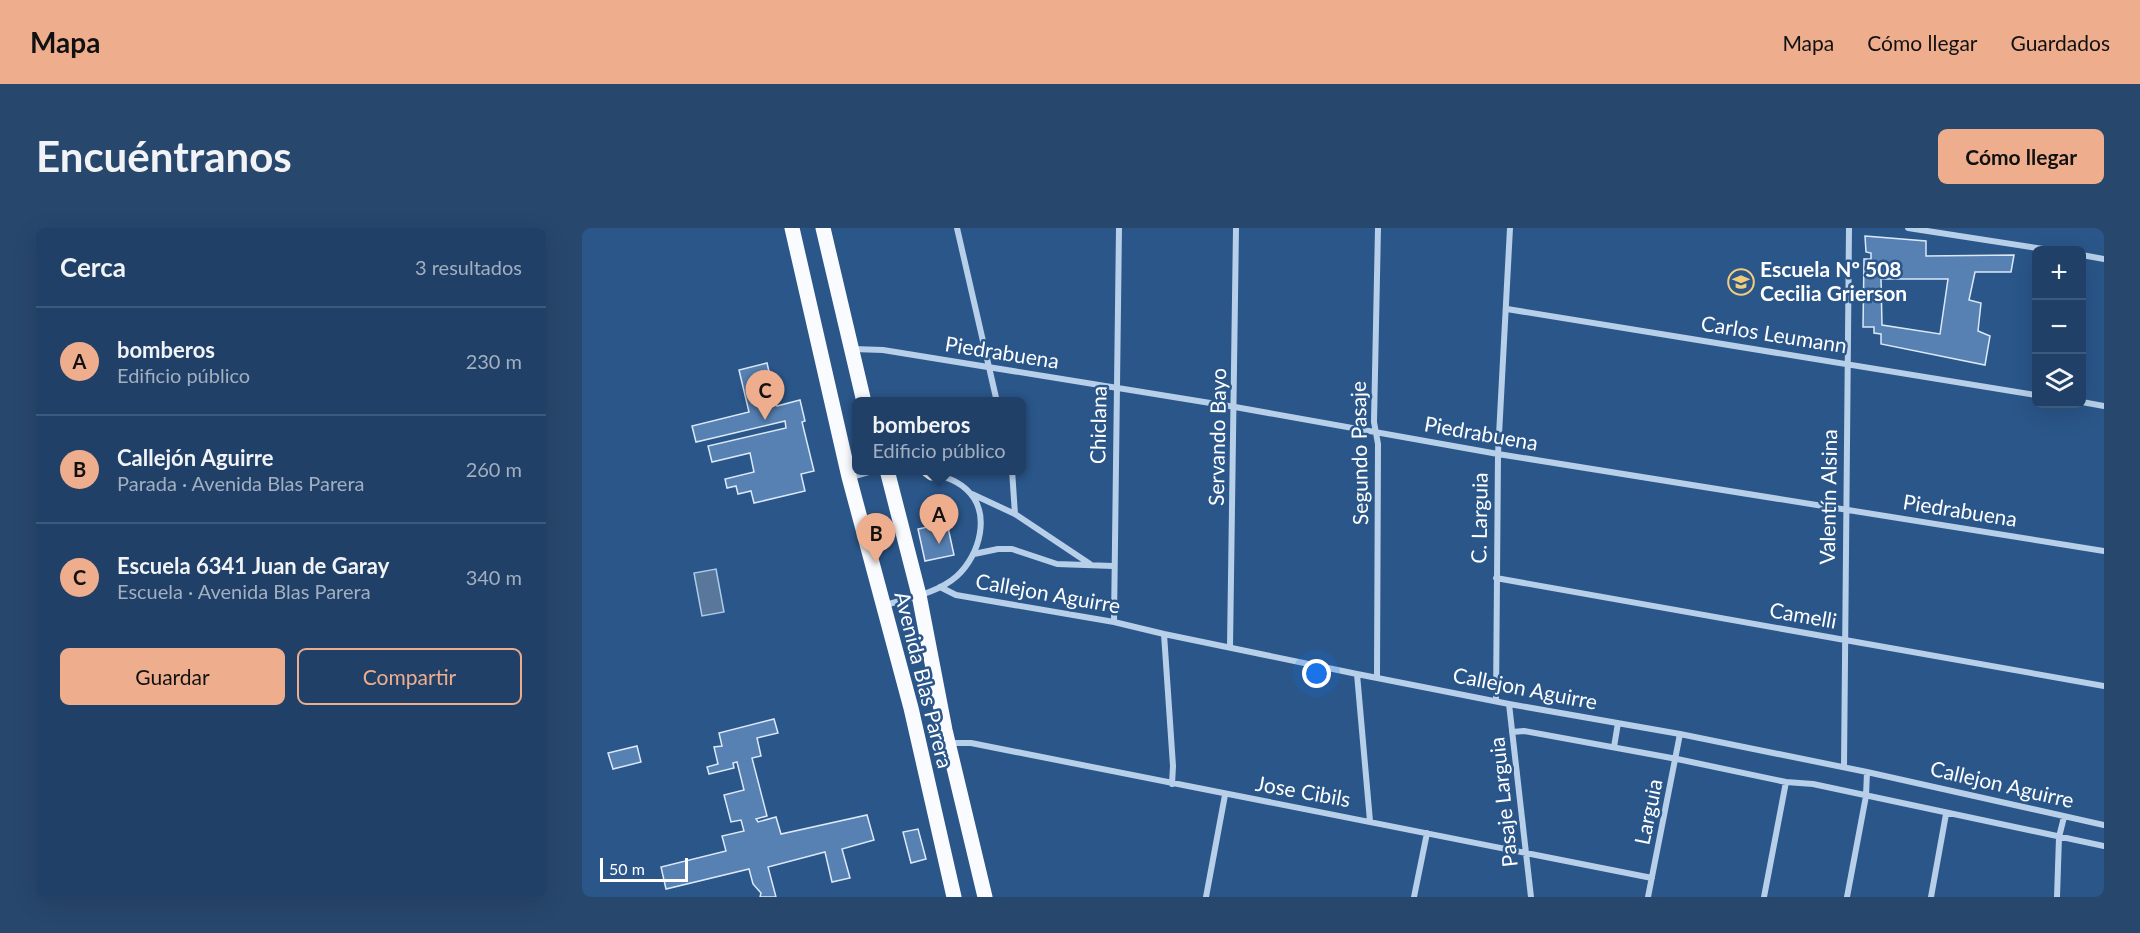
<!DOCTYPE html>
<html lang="es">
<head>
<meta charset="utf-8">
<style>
	body { margin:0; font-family:Lato,sans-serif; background:#28476d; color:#f1f3f6 }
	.controls { position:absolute; right:18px; top:18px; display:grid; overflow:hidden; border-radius:9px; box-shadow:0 6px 24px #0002 }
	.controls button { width:54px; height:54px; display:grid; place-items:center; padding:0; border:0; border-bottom:2px solid #3d597b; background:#204067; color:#f1f3f6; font:30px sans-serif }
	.scale { position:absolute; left:18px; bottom:15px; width:88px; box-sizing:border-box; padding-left:6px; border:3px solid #fff; border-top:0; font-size:16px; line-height:21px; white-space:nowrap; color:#fff; -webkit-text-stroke:4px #2a5689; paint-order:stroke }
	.you { position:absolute; left:735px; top:446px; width:21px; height:21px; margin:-15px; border:4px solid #fff; border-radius:50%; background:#1a73e8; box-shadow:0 0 0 9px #1a73e833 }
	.badge { display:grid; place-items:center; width:39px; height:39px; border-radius:50%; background:#eead8d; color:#111; font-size:20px; font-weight:700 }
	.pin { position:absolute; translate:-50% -50px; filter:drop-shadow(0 2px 3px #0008) }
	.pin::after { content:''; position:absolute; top:32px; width:21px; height:18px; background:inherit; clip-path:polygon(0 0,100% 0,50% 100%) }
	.popup { position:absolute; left:270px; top:169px; width:174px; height:78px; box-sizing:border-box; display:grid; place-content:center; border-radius:9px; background:#204067; filter:drop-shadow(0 2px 4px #0005); font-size:20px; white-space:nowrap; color:#a2afc0 }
	.popup b { font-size:22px; color:#f1f3f6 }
	.popup::after { content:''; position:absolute; left:50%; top:100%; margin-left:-12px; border:12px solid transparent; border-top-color:#204067 }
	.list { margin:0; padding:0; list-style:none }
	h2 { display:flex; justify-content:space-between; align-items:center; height:78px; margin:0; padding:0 24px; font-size:26px }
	h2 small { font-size:20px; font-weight:400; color:#a2afc0 }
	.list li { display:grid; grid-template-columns:39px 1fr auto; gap:18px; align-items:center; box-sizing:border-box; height:108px; padding:0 24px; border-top:2px solid #3d597b }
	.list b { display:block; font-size:22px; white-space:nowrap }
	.list p { margin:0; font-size:20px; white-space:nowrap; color:#a2afc0 }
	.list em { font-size:20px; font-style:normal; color:#a2afc0 }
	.actions { display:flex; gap:12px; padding:18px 24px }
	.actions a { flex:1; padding:14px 0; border:2px solid #eead8d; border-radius:9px; text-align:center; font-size:21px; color:#eead8d }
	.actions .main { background:#eead8d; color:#111 }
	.icon { flex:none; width:33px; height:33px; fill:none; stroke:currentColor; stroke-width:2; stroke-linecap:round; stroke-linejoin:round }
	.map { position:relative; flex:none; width:1522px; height:669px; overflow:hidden; border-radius:9px }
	header { display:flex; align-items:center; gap:36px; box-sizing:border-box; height:84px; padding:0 30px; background:#eead8d; color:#111 }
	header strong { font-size:28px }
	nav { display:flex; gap:33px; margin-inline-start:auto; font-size:21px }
	.intro { display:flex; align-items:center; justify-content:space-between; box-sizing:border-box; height:144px; padding:0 36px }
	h1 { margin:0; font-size:42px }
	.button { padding:15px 27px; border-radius:9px; background:#eead8d; color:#111; font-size:21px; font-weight:700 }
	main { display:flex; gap:36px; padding:0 36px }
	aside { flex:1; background:#204067; border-radius:9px; box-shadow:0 6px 24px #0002 }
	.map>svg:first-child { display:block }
	.water { fill:#59779a; stroke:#accae9; stroke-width:1.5 }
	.building { fill:#5681b2; stroke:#dbe8f7; stroke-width:1.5; fill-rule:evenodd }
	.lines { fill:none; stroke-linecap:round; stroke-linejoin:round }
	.minor { stroke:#b7cfe9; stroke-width:6 }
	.primary { stroke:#f9fbfe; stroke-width:15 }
	.labels { text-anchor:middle; stroke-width:5; stroke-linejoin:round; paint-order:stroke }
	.poi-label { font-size:21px; font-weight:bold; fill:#fff; stroke:#2a5689; text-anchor:start }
	.street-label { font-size:21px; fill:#fff; stroke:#2a5689 }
</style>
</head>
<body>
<header>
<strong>Mapa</strong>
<nav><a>Mapa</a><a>Cómo llegar</a><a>Guardados</a></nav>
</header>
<div class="intro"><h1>Encuéntranos</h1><a class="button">Cómo llegar</a></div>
<main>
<aside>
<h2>Cerca<small>3 resultados</small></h2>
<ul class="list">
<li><span class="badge">A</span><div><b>bomberos</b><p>Edificio público</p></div><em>230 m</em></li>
<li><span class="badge">B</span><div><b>Callejón Aguirre</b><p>Parada · Avenida Blas Parera</p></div><em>260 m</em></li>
<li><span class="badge">C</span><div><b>Escuela 6341 Juan de Garay</b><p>Escuela · Avenida Blas Parera</p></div><em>340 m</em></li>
</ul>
<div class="actions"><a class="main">Guardar</a><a>Compartir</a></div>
</aside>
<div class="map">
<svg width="1522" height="669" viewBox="0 0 1522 669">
	<rect width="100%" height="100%" fill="#2a5689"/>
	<!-- water -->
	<path class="water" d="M134 341 142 384 120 388 112 345Z"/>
	<!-- building -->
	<path class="building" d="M1283 8 1344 13V28L1432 27 1429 44H1393L1387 72 1399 75 1396 103 1408 108 1403 137 1299 116V106L1292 105V99H1281L1282 31H1289V25L1284 24ZM1299 51H1366L1358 106 1300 97Z
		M185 135 195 178 218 172 223 193 220 194 232 243 219 246 223 263 172 275 169 263 156 266 154 258 145 260 143 251 172 244 168 225 130 234 126 218 204 200 203 193 114 214 110 198 167 184 157 142Z
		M365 295 372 327 343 333 336 301Z
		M192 491 196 505 175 510 179 528 170 530 185 588 174 591 176 594 194 589 199 606 285 587 292 612 260 621 268 650 250 654 243 624 186 639 194 669H178L179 665 171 656 167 641 84 661 79 639 144 623 140 608 162 603 159 592 149 594 142 567 162 562 155 534 151 535 152 540 127 546 125 539 136 536 132 519 140 518 137 505Z
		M55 518 59 534 31 541 26 525Z
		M336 601 344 631 329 635 321 604Z"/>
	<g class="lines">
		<!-- minor -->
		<path class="minor" d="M375 0 415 174
			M1326 0 1468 22
			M1500 27 1522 31
			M925 81 1454 167
			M271 121 301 122 653 179 916 226 1522 323
			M1500 174 1522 178
			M430 242 433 286
			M269 249 294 242
			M390 266 433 286 508 336
			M392 326 416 321H430L475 336 531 338
			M914 350 1522 458
			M358 359 374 367 532 394 582 406 775 446 927 476 1098 506 1285 544 1522 597
			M303 377C327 370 356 365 375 348 398 327 410 284 384 261 372 250 353 246 338 242
			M532 394 537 0
			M582 406 591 538 590 556
			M648 419 654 0
			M775 446 788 593
			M795 449 796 216 792 194 796 0
			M914 473 916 226 928 0
			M927 476 949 669
			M930 504 942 503 1095 531 1204 554 1231 556 1522 618
			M367 515H389L1070 650
			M1032 519 1036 495
			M1262 539 1267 0
			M624 669 643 567
			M832 669 845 605
			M1066 669 1098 506
			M1182 669 1204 554
			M1265 669 1284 568 1285 544
			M1349 669 1364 586
			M1475 669 1477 609 1482 589"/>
		<!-- primary -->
		<path class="primary" d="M210 0 267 249 329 480 372 669
			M241 0 282 174
			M305 242 337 367 363 502 403 669
			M346 242 350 245"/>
	</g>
	<!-- icons -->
	<defs>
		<g id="school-ring" transform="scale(1.35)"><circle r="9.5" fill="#2a5689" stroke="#efcc7e" stroke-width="1.5"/><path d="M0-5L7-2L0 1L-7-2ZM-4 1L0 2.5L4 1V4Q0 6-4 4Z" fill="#efcc7e"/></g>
	</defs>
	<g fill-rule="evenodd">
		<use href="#school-ring" x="1159" y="54"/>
	</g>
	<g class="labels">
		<!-- poi labels -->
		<g class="poi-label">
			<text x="1178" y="49">Escuela Nº 508<tspan x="1178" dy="24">Cecilia Grierson</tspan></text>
		</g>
		<!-- street labels -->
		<g class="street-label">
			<text transform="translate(1192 107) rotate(9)" y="7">Carlos Leumann</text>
			<text transform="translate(420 125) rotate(9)" y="7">Piedrabuena</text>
			<text transform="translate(517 197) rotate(-89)" y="7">Chiclana</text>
			<text transform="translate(899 206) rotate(10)" y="7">Piedrabuena</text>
			<text transform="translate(636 209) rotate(-89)" y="7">Servando Bayo</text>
			<text transform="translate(778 225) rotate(-91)" y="7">Segundo Pasaje</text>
			<text transform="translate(1247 269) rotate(-89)" y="7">Valentín Alsina</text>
			<text transform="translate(1378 283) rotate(9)" y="7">Piedrabuena</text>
			<text transform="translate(898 290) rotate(-89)" y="7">C. Larguia</text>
			<text transform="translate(466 366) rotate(10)" y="7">Callejon Aguirre</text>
			<text transform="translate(1221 388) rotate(10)" y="7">Camelli</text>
			<text transform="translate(341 452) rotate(76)" y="7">Avenida Blas Parera</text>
			<text transform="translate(943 461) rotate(11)" y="7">Callejon Aguirre</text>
			<text transform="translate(1420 557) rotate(13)" y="7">Callejon Aguirre</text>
			<text transform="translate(721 564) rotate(10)" y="7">Jose Cibils</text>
			<text transform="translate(922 574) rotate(-96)" y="7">Pasaje Larguia</text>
			<text transform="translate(1067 584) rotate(-78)" y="7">Larguia</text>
		</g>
	</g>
</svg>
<div class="controls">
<button>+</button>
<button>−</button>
<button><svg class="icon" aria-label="layers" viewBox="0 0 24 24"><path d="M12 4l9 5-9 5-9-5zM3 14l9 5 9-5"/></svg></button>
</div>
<div class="scale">50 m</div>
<div class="you"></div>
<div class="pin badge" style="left:357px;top:316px">A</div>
<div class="popup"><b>bomberos</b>Edificio público</div>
<div class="pin badge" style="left:294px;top:335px">B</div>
<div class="pin badge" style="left:183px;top:192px">C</div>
</div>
</main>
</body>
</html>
